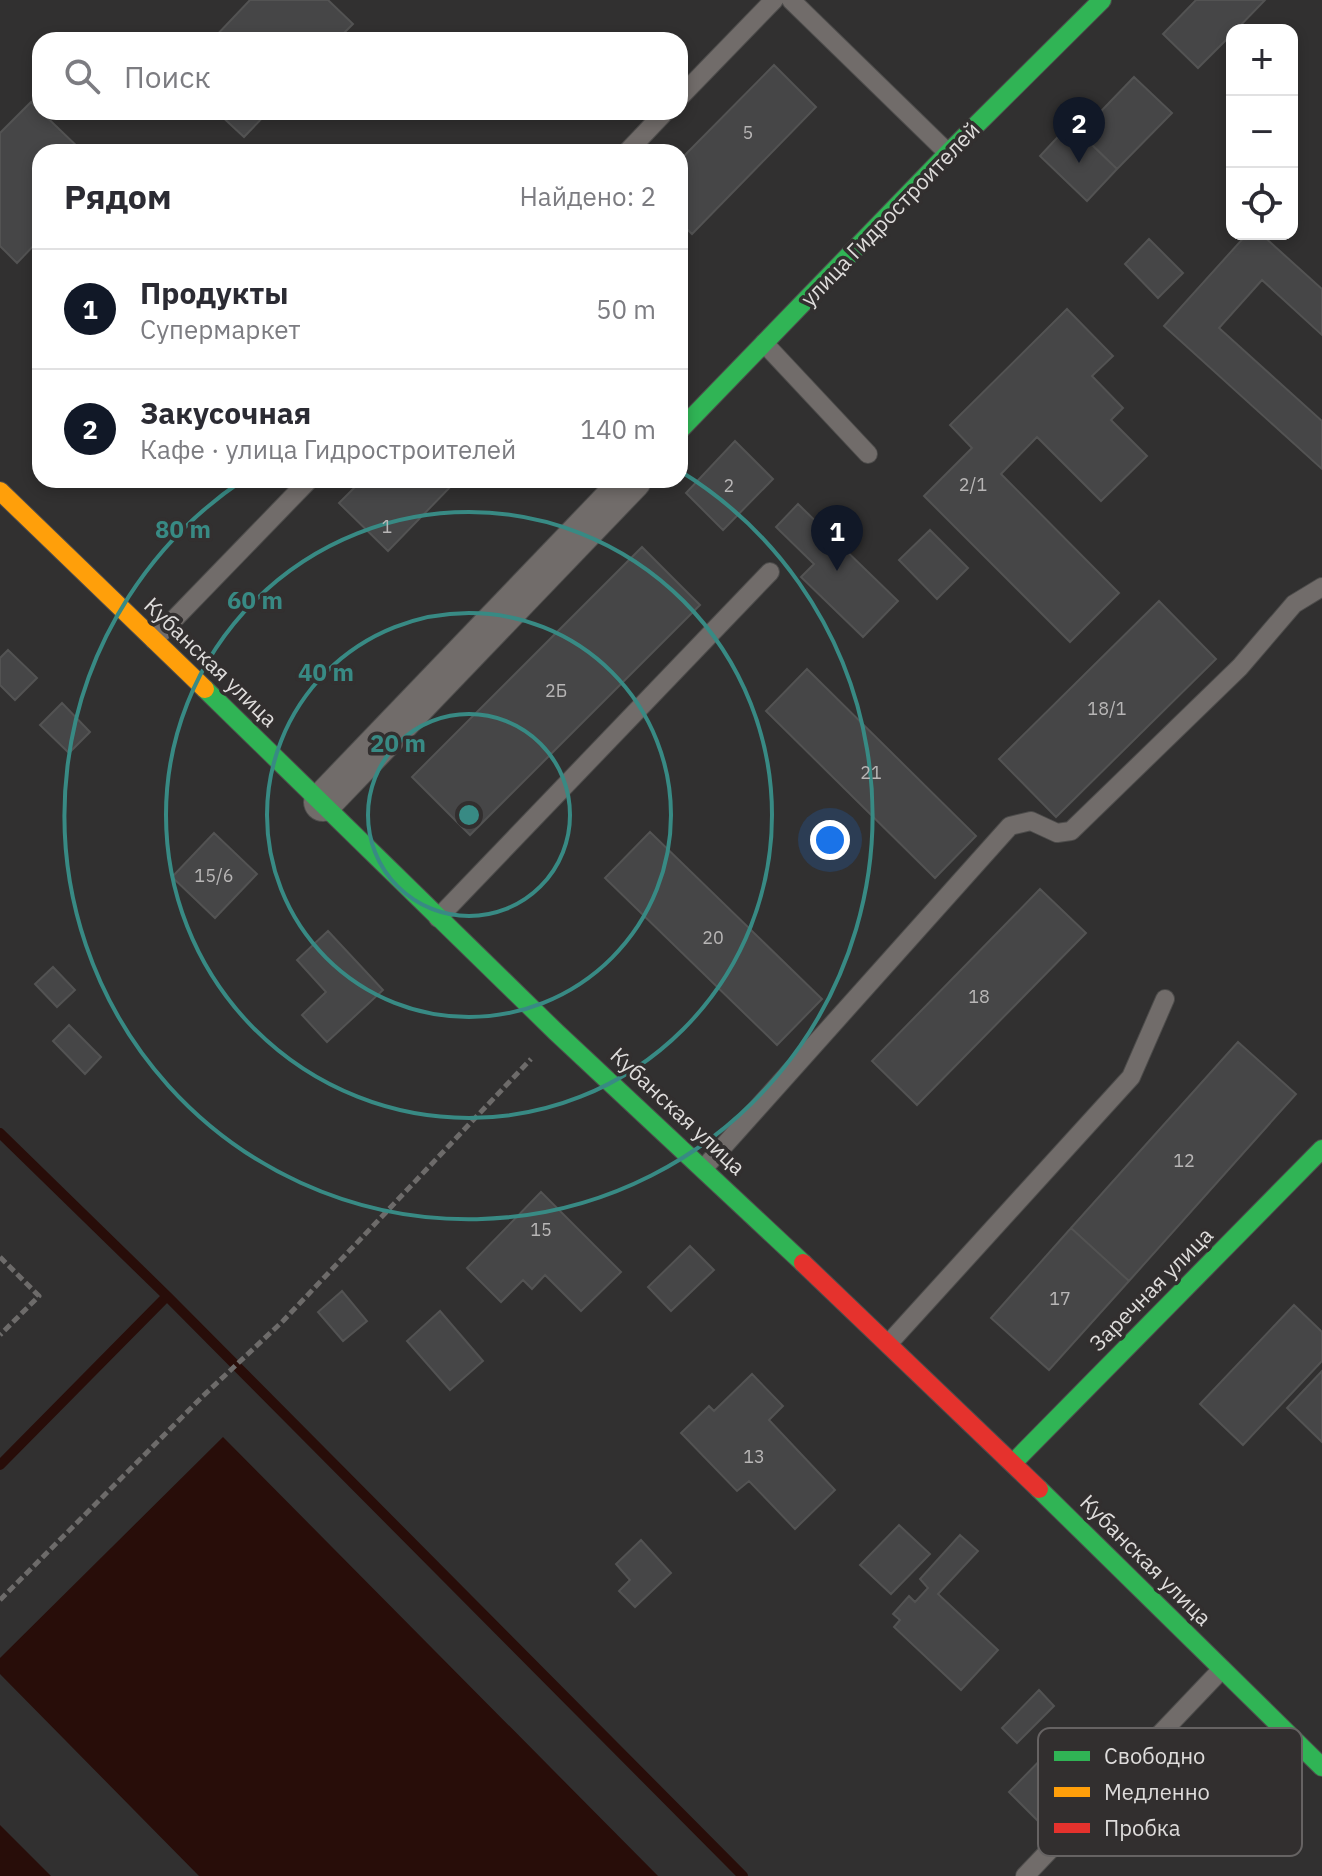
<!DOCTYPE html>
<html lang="ru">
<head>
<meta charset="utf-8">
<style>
	body { margin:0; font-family:"IBM Plex Sans",sans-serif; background:#f7f7f7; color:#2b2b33 }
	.controls { position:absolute; right:24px; top:24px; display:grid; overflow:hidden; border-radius:16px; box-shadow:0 4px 12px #0003 }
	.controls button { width:72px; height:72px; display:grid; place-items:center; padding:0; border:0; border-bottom:2px solid #e1e1e2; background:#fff; color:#2b2b33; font:40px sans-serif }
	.you { position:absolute; left:830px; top:840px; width:28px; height:28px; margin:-20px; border:6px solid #fff; border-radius:50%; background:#1a73e8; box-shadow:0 0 0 12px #1a73e833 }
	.badge { display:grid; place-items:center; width:52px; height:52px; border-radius:50%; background:#111827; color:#fff; font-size:26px; font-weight:700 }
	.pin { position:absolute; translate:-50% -66px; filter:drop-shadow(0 2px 4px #0008) }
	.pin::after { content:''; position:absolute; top:42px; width:28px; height:24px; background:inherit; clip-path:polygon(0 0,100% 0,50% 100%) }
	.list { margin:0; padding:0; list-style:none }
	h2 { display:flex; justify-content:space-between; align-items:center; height:104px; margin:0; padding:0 32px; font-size:34px }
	h2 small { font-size:26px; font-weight:400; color:#7c7c81 }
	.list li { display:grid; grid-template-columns:52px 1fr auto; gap:24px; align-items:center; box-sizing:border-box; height:120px; padding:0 32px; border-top:2px solid #e1e1e2 }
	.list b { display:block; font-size:30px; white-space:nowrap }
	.list p { margin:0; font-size:26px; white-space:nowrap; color:#7c7c81 }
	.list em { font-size:26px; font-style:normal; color:#7c7c81 }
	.icon { flex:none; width:44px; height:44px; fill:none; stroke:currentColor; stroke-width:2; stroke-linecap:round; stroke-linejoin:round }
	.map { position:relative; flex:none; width:1322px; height:1876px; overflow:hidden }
	.search { position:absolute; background:#fff; box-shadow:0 4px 12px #0003; left:32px; top:32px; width:656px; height:88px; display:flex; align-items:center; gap:20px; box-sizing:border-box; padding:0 28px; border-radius:24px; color:#7c7c81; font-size:30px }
	.panel { position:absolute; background:#fff; box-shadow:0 4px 12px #0003; left:32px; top:144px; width:656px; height:344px; border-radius:24px }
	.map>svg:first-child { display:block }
	.water { fill:#280d09 }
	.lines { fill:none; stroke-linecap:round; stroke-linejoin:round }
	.stream { stroke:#280d09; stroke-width:10 }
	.building { fill:#464647; stroke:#535353; stroke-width:2 }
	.lane-casing { stroke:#4d4c4b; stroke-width:20 }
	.street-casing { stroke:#4d4c4b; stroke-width:40 }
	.fast-casing { stroke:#4d4c4b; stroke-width:20 }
	.slow-casing { stroke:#4d4c4b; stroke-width:20 }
	.jam-casing { stroke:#4d4c4b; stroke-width:20 }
	.path { stroke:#6d6b6a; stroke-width:5; stroke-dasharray:8 4; stroke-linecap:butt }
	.lane { stroke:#716c6a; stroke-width:18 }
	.street { stroke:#716c6a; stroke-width:38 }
	.fast { stroke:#30b455; stroke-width:18 }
	.slow { stroke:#ff9f0a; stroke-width:18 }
	.jam { stroke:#e5322d; stroke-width:18 }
	.ring { fill:none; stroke:#388a84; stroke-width:4 }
	.labels { text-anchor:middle; stroke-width:7; stroke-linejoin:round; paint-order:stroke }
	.number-label { font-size:18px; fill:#b8b6b6 }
	.street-label { font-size:22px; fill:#dedcdb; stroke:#322f2f }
	.key { fill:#322f2f; stroke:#666363; stroke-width:2 }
	.key-label { font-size:22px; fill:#dedcdb }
	.centre { fill:#388a84; stroke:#322f2f; stroke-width:4 }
	.ring-label { font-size:24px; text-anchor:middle; font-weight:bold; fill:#388a84; stroke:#322f2f; stroke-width:7; stroke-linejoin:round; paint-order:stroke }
</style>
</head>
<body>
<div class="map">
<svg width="1322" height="1876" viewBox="0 0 1322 1876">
	<rect width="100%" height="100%" fill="#313030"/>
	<!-- water -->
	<path class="water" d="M223 1437 658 1876H199L0 1674V1658Z
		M0 1825 51 1876H0Z"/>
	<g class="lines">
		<!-- stream -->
		<path class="stream" d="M0 1133 167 1296 0 1465
			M167 1296 743 1876"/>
	</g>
	<!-- building -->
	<path class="building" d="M250 0H328L353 24 337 40H212Z
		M1196 0H1265L1236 30H1232V34L1198 68 1163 34Z
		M774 65 816 107 692 234 680 222V160Z
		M1134 77 1172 113 1117 169 1080 133Z
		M31 102 83 152H40V239L17 263 0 246V133Z
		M217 112H268L244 137Z
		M1070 124 1117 169 1087 201 1040 156Z
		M1247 234H1261L1322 289V335L1262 280 1219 328 1322 421V469L1164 326Z
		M1149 239 1183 273 1158 298 1125 264Z
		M1067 309 1113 356 1092 376 1123 408 1111 420 1147 456 1101 501 1037 437 1001 474 1119 593 1070 642 924 496 972 448 950 425Z
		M735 441 773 479 723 530 686 493Z
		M362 480H457L388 551 339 503Z
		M798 504 898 601 863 637 801 577 814 564 776 527Z
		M930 530 968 568 937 599 899 560Z
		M642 547 700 605 470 835 412 777Z
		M1159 601 1216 659 1056 817 999 759Z
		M8 650 37 678 15 700 0 685V658Z
		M807 669 976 836 935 878 766 711Z
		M62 703 90 732 69 753 40 725Z
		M650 832 822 999 777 1045 605 878Z
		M214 833 257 874 215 918 172 877Z
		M1040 889 1086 933 917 1105 872 1061Z
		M328 931 383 990 327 1042 302 1015 326 992 297 960Z
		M53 967 75 990 57 1007 35 984Z
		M69 1025 101 1057 85 1074 53 1041Z
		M1238 1042 1296 1094 1129 1281 1071 1228Z
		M541 1192 621 1272 581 1311 545 1275 532 1289 523 1280 501 1302 467 1268Z
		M1071 1228 1129 1281 1049 1370 991 1318Z
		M690 1246 714 1270 671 1311 648 1287Z
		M342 1291 367 1321 343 1341 318 1312Z
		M1294 1305 1322 1332V1361L1243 1445 1200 1404Z
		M440 1311 483 1361 450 1390 407 1341Z
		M1322 1371V1442L1287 1408Z
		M752 1374 783 1406 769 1420 835 1490 795 1529 749 1481 737 1491 681 1433 709 1406 714 1411Z
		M899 1525 930 1554 891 1594 860 1565Z
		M960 1535 978 1551 938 1594 998 1650 961 1690 894 1627 900 1620 893 1614 909 1596 915 1602 928 1588 920 1579Z
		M641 1540 671 1573 635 1607 619 1591 630 1580 616 1564Z
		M1039 1690 1054 1706 1017 1743 1002 1728Z
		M1058 1742 1097 1780 1047 1830 1009 1792Z"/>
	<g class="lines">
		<!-- lane casing -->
		<g class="lane-casing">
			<path id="lane" d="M791 0 948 153
				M680 97 774 0
				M627 152 665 112
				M764 343 868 454
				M154 640 309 480
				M438 918 770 572
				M704 1168 1010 826 1031 821 1057 833 1071 831 1240 667 1294 604 1322 587
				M889 1343 1131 1077 1165 999
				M1025 1876 1222 1669"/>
		</g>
		<!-- street casing -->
		<g class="street-casing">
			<path id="street" d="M323 802 632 480"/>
		</g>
		<!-- fast casing -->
		<g class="fast-casing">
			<path id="fast" d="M680 430 948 153 1102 0
				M205 689 556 1032 803 1263
				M1013 1463 1322 1149
				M1039 1489 1322 1767"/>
		</g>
		<!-- slow casing -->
		<g class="slow-casing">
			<path id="slow" d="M0 491 205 689"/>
		</g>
		<!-- jam casing -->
		<g class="jam-casing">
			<path id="jam" d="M803 1263 1039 1489"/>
		</g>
		<!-- path -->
		<path class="path" d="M0 1257 39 1296 0 1335
			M0 1600 203 1396 283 1321 531 1059"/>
		<!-- lane -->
		<use href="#lane" class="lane"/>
		<!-- street -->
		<use href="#street" class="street"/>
		<!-- fast -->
		<use href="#fast" class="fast"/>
		<!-- slow -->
		<use href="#slow" class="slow"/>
		<!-- jam -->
		<use href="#jam" class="jam"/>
	</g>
	<!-- distance rings -->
	<g class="ring">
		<circle cx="469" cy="815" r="101"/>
		<circle cx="469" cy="815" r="202"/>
		<circle cx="469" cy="815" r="303"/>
		<path d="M680 471A404 404 0 1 1 243 480"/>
	</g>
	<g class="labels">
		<!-- number labels -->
		<g class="number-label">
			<text x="748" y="139">5</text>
			<text x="973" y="491">2/1</text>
			<text x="729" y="492">2</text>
			<text x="387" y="533">1</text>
			<text x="556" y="697">2Б</text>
			<text x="1107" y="715">18/1</text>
			<text x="871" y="779">21</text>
			<text x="214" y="882">15/6</text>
			<text x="713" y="944">20</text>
			<text x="979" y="1003">18</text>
			<text x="1184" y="1167">12</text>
			<text x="541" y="1236">15</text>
			<text x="1060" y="1305">17</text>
			<text x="754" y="1463">13</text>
		</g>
		<!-- street labels -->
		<g class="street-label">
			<text transform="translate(890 214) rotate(-46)" y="8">улица Гидростроителей</text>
			<text transform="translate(211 662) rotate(44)" y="8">Кубанская улица</text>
			<text transform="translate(678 1111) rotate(43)" y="8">Кубанская улица</text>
			<text transform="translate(1151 1289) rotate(-45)" y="8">Заречная улица</text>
			<text transform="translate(1146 1560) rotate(45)" y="8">Кубанская улица</text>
		</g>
	</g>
	<!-- legend -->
	<rect x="1038" y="1728" width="264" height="128" rx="12" class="key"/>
	<rect x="1054" y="1751" width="36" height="10" fill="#30b455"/>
	<rect x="1054" y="1787" width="36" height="10" fill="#ff9f0a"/>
	<rect x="1054" y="1823" width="36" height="10" fill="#e5322d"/>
	<g class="key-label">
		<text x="1104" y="1764">Свободно</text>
		<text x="1104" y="1800">Медленно</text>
		<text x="1104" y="1836">Пробка</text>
	</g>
	<circle cx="469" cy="815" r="12" class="centre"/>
	<g class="ring-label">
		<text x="183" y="538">80 m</text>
		<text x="255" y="609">60 m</text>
		<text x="326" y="681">40 m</text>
		<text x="398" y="752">20 m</text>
	</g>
</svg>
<div class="controls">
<button>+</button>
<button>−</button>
<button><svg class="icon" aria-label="locate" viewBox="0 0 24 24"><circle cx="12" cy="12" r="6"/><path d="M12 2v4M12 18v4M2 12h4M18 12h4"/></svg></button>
</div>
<div class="you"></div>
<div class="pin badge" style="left:837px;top:571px">1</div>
<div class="pin badge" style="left:1079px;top:163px">2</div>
<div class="search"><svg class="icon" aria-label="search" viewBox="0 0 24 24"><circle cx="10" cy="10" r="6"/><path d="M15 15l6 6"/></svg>Поиск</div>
<section class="panel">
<h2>Рядом<small>Найдено: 2</small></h2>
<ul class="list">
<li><span class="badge">1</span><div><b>Продукты</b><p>Супермаркет</p></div><em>50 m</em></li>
<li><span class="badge">2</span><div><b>Закусочная</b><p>Кафе · улица Гидростроителей</p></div><em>140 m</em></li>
</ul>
</section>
</div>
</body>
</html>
